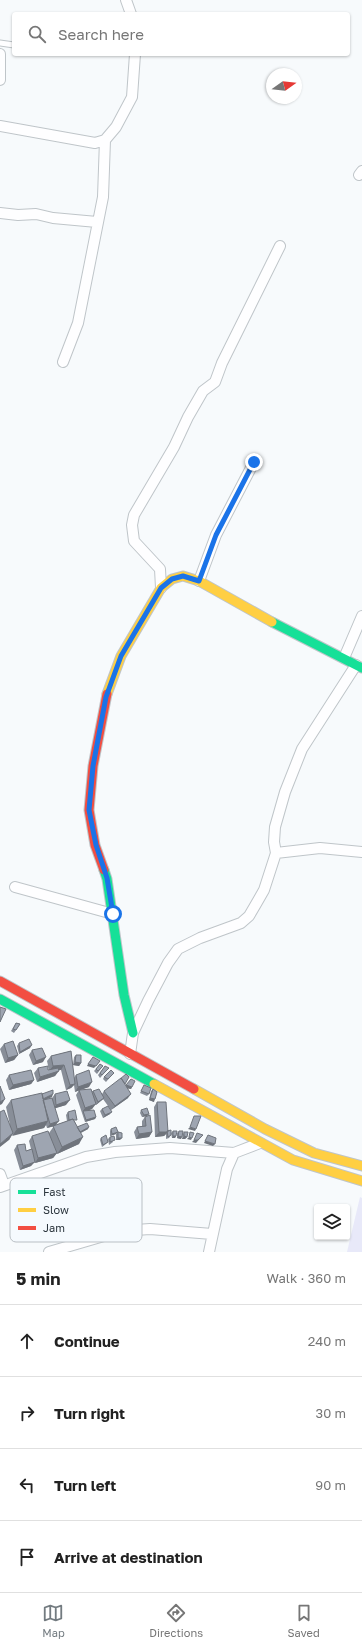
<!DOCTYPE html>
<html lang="en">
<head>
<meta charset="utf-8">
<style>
	body { margin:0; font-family:"Golos Text",sans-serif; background:#f2f2f2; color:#222 }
	.controls { position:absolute; right:12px; bottom:12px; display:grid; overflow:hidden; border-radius:4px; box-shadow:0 1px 3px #0004 }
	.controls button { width:36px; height:36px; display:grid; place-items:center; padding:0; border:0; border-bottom:1px solid #e0e0e0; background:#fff; color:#222; font:20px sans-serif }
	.compass { position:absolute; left:266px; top:68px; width:36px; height:36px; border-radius:50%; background:#fff; box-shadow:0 1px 3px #0004; rotate:75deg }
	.stop { position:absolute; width:12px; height:12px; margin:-9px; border:3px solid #1a73e8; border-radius:50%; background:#fff }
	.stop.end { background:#1a73e8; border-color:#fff; box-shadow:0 1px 4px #0008 }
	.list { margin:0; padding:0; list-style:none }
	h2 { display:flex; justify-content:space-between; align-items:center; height:52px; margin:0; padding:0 16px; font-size:17px }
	h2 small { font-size:13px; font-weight:400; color:#767676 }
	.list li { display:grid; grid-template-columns:26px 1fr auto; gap:12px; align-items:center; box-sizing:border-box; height:72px; padding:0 16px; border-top:1px solid #e0e0e0 }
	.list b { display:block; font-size:15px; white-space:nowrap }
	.list em { font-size:13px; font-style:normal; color:#767676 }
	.icon { flex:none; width:22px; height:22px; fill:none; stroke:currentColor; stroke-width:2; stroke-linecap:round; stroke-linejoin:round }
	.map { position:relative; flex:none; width:362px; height:1252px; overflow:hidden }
	.search { position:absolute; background:#fff; box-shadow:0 1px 3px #0004; left:12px; right:12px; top:12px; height:44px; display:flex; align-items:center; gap:10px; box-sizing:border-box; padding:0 14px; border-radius:4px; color:#767676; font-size:15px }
	.sheet { height:340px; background:#fff }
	nav { display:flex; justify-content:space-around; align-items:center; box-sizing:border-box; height:56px; border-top:1px solid #e0e0e0; background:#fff; font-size:11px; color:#767676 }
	nav a { display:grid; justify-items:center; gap:2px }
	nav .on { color:#737b80 }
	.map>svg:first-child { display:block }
	.green { fill:#e8e9f9 }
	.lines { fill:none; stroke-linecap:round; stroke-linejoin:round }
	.lane-casing { stroke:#bfc5c9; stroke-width:7 }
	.street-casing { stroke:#bfc5c9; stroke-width:12 }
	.fast-casing { stroke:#bfc5c9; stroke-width:11 }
	.slow-casing { stroke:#bfc5c9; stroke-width:11 }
	.jam-casing { stroke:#bfc5c9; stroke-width:11 }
	.lane { stroke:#fefeff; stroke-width:5 }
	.street { stroke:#fefeff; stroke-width:10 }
	.fast { stroke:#16e098; stroke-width:9 }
	.slow { stroke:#ffcf43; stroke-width:9 }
	.jam { stroke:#f24e42; stroke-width:9 }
	.wall { fill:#888e98 }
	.shaded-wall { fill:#6f747c }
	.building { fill:#9ea5b1; stroke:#6f747c }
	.route { stroke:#1a73e8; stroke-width:5 }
	.key { fill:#f5fafe; stroke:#b9bfc4; stroke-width:1 }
	.key-label { font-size:11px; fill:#2c363e }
</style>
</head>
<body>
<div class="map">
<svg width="362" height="1252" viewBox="0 0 362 1252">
	<rect width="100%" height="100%" fill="#f7fafc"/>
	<!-- green -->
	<path class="green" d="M360 1197 362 1198V1252H347Z"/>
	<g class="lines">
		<!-- lane casing -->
		<g class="lane-casing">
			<path id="lane" d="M0 43 14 45"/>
		</g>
		<!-- street casing -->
		<g class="street-casing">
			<path id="street" d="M126 0 131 14
				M0 54V80
				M0 126 95 143 105 140 116 127 132 97 135 54
				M359 175 362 171
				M0 213 18 215 36 214 53 218 97 222
				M63 362 78 323 103 197 105 140
				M199 581 216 535 254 462
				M161 588 160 569 134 541 132 525 134 515 174 447 188 417 203 391 215 382 222 363 280 246
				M344 658 362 616
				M276 853 320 848 362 852
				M15 887 113 914
				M130 1054 133 1033 148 1001 168 963 178 949 200 938 241 923 249 916 256 904 264 890 276 853 274 842 275 827 285 792 302 749 356 665
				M0 1174 4 1185
				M0 1187 86 1157 115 1152 170 1148 234 1153 260 1143
				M49 1252 121 1231 150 1229 212 1234
				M209 1252 227 1169 234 1153"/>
		</g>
		<!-- fast casing -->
		<g class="fast-casing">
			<path id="fast" d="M272 622 362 668
				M104 870 107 879 124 995 133 1033
				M0 999 154 1084"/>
		</g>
		<!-- slow casing -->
		<g class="slow-casing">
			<path id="slow" d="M107 694 121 656 161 588 172 579 183 576 199 581 272 622
				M154 1084 293 1160 362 1181
				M194 1089 265 1129 314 1153 362 1166"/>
		</g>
		<!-- jam casing -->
		<g class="jam-casing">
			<path id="jam" d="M104 870 95 845 89 810 93 766 107 694
				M0 981 194 1089"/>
		</g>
		<!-- lane -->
		<use href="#lane" class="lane"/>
		<!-- street -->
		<use href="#street" class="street"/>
		<!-- fast -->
		<use href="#fast" class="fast"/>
		<!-- slow -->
		<use href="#slow" class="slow"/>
		<!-- jam -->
		<use href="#jam" class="jam"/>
	</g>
	<!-- wall -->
	<path class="wall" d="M16 1023 20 1024 14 1033 11 1031Z
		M19 1043 30 1048 19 1054 17 1046Z
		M4 1044 18 1055 14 1060 5 1063 0 1049Z
		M32 1050 43 1062 33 1065 29 1055Z
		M71 1051 74 1078 76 1075 89 1087 79 1090 92 1091H93L102 1094 104 1091 124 1084 126 1086 131 1079 132 1087 131 1089 127 1088 128 1098 111 1110 103 1099 96 1105 95 1102 92 1109 89 1110 96 1117 95 1119 85 1122 76 1095 79 1090 75 1092 74 1085 71 1088 66 1090 61 1070H58L55 1076 37 1082 34 1073 38 1068 49 1070 47 1061 51 1056Z
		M76 1055 81 1063 79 1066 73 1065 74 1057Z
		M100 1064 103 1066 97 1074 94 1071Z
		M105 1066 107 1070 100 1078 98 1075Z
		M9 1075 34 1080 31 1084 9 1090 6 1080Z
		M112 1075 106 1082 103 1079 104 1077Z
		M144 1085 149 1094 147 1096 140 1093Z
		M153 1089 154 1102 149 1100 151 1091Z
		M42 1094 52 1097 46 1099 52 1098 55 1094 66 1105 55 1108 56 1125 67 1121 66 1115 68 1112 75 1122 77 1127 88 1129 81 1133 79 1144 57 1154 50 1138 57 1153 53 1158 35 1163 34 1160 31 1166 20 1170 14 1150 17 1145 26 1151 31 1149 29 1141 32 1136 49 1133 54 1126 47 1128 46 1125 44 1128 12 1135 9 1140 10 1125 6 1107 11 1100Z
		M157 1102 168 1131 171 1135 169 1138 166 1139V1134L164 1136 155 1137 154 1107Z
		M102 1109 110 1114 103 1118 100 1111Z
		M141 1110 149 1114 147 1116 152 1132 149 1137 136 1139 134 1132 137 1127 142 1126V1121L145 1117 146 1116 142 1117 140 1113Z
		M111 1129 116 1134 110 1136V1131Z
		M173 1131 176 1136 175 1138H172L171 1133Z
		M179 1131 181 1139 177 1138V1133Z
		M118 1132 120 1140H116V1134Z
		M184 1132 187 1137 185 1139H182L183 1134Z
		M110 1137 113 1142 109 1145 108 1139Z
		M101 1138 108 1142 106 1144 102 1147 100 1140Z"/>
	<!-- shaded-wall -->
	<path class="shaded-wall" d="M32 1045 30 1048 19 1054 20 1052Z
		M18 1055 14 1060 5 1063 8 1058Z
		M46 1057 43 1062 33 1065 36 1061Z
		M100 1061 94 1068 87 1066 88 1064Z
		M75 1062 81 1063 79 1066 73 1065Z
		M64 1065 61 1070 49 1071 53 1066Z
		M59 1071 55 1076 37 1082 40 1077Z
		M34 1080 31 1084 9 1090 13 1085Z
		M92 1082 89 1087 75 1092 78 1087Z
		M75 1084 71 1088 66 1090 70 1085Z
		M126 1085 132 1087 131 1089 125 1088Z
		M53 1094 52 1097 39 1102 41 1100Z
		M131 1094 128 1098 111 1110 115 1106Z
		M104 1098 102 1100 96 1105 98 1102Z
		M150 1098 155 1099 154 1102 149 1100Z
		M5 1099 2 1104 0 1105V1102Z
		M70 1100 66 1105 53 1109 56 1105Z
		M96 1104 92 1109 84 1112 83 1111 85 1108Z
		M112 1112 110 1114 103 1118 105 1115Z
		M149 1114 147 1116 142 1117 144 1115Z
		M96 1117 95 1119 85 1122 86 1120Z
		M48 1121 44 1128 12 1136 17 1129Z
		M59 1121 55 1126 47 1128 50 1124Z
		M89 1127 88 1129 78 1134 80 1132Z
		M190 1127 196 1129 195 1131 188 1129Z
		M118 1132 116 1134 110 1136 112 1134Z
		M152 1132 149 1137 136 1139 139 1134Z
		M159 1132H168L164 1136 155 1137Z
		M13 1133 9 1140 0 1147V1144Z
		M203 1135 196 1143 192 1142 194 1140Z
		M173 1136H176L175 1138H172Z
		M178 1136 182 1137 181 1139 177 1138Z
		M184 1136 187 1137 185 1139H182Z
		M83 1137 79 1144 57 1154 62 1147Z
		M189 1137 192 1138 191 1140 187 1139Z
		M118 1138H122L120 1140H116Z
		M205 1141 215 1144 213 1146 204 1143Z
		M57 1153 53 1158 35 1163 38 1158Z
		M35 1162 31 1166 20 1170 23 1166Z"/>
	<!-- building -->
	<path class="building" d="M0 1007 6 1009 0 1022Z
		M16 1023 20 1024 16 1030 13 1029Z
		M29 1039 32 1045 20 1052 19 1043Z
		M13 1041 18 1055 8 1058 4 1044Z
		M42 1048 46 1057 36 1061 32 1050Z
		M71 1051 75 1084 70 1085 64 1065 53 1066 51 1056Z
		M76 1055H81V1063L75 1062Z
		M93 1057 100 1061 96 1066 88 1064Z
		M100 1064 103 1066 98 1071 96 1069Z
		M48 1066V1070L58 1068 59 1071 40 1077 38 1068Z
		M105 1066 109 1068 102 1075 100 1073Z
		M31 1070 34 1080 13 1085 9 1075Z
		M89 1070 92 1082 78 1087 76 1075Z
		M111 1070 114 1073 108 1079 104 1077Z
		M126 1074 129 1077 125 1084 121 1078 120 1079Z
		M121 1078 131 1094 115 1106 104 1091Z
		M131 1079 135 1081 132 1087 126 1085Z
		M144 1085 151 1088 149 1094 141 1091Z
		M0 1086 5 1099 0 1102Z
		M91 1089 96 1104 85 1108 79 1090Z
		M99 1089 104 1098 98 1102 93 1091Z
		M153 1089 157 1092 155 1099 150 1098Z
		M53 1090V1094L43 1099 42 1094Z
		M67 1091 70 1100 56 1105 55 1094Z
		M42 1093 48 1121 17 1129 11 1100Z
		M52 1098 59 1121 50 1124 43 1100Z
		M157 1102H166L168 1132H159Z
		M108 1106 112 1112 105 1115 102 1109Z
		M147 1108 149 1114 144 1115 141 1110Z
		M4 1110 13 1133 0 1144V1112Z
		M75 1110 77 1120H74L73 1119 69 1120 68 1112Z
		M94 1110 96 1117 86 1120 83 1111Z
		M150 1115 152 1132 139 1134 137 1127 146 1126 145 1117Z
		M194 1116H201L196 1129 190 1127Z
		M73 1119 83 1137 62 1147 53 1126Z
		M87 1123 89 1127 80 1132 77 1127Z
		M116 1127 118 1132 112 1134 111 1129Z
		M171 1130V1135L168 1137 167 1131Z
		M48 1131 57 1153 38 1158 32 1136Z
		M173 1131H177L176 1136H173Z
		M179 1131H183L182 1137 178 1136Z
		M118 1132 122 1133V1138H118Z
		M184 1132H188L187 1137 184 1136Z
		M190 1132 194 1133 192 1138 189 1137Z
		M197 1133 203 1135 198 1140H194Z
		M106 1135 108 1142 103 1145 101 1138Z
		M208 1135 216 1138 215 1144 205 1141Z
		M114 1136 115 1140 110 1142V1137Z
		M25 1144 26 1151 32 1149 35 1162 23 1166 17 1145Z"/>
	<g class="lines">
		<!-- route -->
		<path class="route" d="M113 914 107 878 96 845 89 810 93 766 106 697 121 656 161 588 172 579 183 576 199 581 216 535 254 462"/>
	</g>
	<!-- legend -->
	<rect x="10" y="1178" width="132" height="64" rx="6" class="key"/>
	<rect x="18" y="1190" width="18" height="4" fill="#16e098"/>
	<rect x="18" y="1208" width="18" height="4" fill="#ffcf43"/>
	<rect x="18" y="1226" width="18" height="4" fill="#f24e42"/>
	<g class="key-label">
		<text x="43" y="1196">Fast</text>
		<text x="43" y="1214">Slow</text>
		<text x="43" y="1232">Jam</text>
	</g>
</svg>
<div class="controls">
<button><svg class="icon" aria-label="layers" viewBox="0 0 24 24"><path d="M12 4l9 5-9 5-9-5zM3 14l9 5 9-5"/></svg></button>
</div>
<svg class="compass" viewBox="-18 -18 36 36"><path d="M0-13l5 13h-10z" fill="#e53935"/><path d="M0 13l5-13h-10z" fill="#767676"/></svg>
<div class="stop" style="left:113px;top:914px"></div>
<div class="stop end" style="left:254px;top:462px"></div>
<div class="search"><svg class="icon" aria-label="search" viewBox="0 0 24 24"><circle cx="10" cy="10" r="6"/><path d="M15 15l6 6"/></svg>Search here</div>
</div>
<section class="sheet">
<h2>5 min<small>Walk · 360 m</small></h2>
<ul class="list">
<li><svg class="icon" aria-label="ahead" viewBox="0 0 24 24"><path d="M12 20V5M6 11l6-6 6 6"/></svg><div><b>Continue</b></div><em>240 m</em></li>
<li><svg class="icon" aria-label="right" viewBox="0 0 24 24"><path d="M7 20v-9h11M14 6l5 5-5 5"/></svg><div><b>Turn right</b></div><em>30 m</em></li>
<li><svg class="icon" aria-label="left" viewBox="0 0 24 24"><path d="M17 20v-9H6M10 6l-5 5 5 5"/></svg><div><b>Turn left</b></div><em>90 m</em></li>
<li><svg class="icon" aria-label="arrive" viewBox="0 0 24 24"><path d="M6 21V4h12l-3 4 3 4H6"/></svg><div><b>Arrive at destination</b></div></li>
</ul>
</section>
<nav>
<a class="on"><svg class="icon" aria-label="map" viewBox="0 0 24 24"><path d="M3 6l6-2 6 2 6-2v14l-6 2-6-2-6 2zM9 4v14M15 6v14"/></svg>Map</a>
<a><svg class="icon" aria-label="directions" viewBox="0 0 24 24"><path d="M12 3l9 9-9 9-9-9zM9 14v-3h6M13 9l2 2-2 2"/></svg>Directions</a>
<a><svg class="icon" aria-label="saved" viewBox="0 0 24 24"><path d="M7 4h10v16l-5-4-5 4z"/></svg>Saved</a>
</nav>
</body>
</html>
